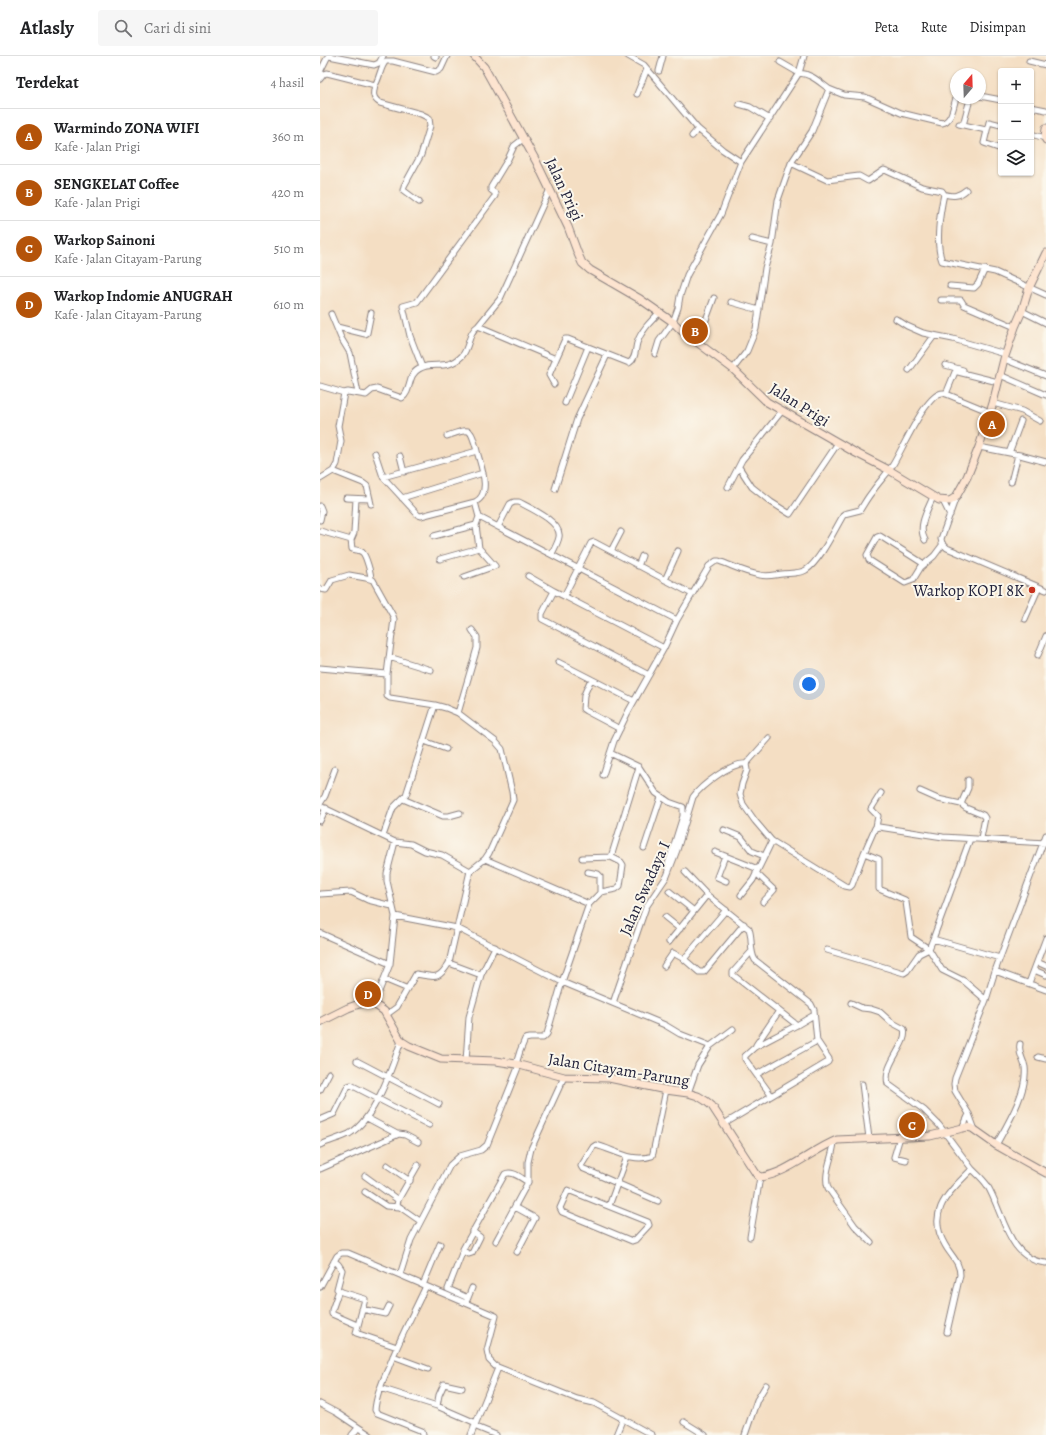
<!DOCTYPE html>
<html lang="id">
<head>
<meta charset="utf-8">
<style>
	body { margin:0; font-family:Alegreya,serif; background:#f6f6f6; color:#202124 }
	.controls { position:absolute; right:12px; top:12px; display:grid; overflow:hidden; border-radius:4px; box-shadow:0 1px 3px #0004 }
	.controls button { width:36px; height:36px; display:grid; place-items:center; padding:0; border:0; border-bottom:1px solid #e0e0e0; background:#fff; color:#202124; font:20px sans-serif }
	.compass { position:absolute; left:630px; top:12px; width:36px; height:36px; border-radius:50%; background:#fff; box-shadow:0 1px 3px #0004; rotate:19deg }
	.you { position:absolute; left:489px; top:628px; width:14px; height:14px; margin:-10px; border:3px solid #fff; border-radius:50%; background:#1a73e8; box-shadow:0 0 0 6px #1a73e833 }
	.badge { display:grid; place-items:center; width:26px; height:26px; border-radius:50%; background:#b45309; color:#fff; font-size:13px; font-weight:700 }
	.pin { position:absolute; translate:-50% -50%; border:2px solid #fff; box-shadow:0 1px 4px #0006 }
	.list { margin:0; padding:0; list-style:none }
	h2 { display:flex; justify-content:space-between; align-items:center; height:52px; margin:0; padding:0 16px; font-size:17px }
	h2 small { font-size:13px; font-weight:400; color:#757577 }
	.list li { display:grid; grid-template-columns:26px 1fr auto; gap:12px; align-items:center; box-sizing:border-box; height:56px; padding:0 16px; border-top:1px solid #e0e0e0 }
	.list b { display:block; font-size:15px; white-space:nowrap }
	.list p { margin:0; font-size:13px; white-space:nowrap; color:#757577 }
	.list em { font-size:13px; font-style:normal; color:#757577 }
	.icon { flex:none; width:22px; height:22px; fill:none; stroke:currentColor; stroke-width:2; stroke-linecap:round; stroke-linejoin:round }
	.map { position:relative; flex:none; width:726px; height:1379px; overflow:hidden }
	header { display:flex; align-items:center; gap:24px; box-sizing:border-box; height:56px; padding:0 20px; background:#fff; border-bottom:1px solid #e0e0e0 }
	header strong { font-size:19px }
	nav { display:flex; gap:22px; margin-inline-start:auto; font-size:14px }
	.search { width:280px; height:36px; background:#f6f6f6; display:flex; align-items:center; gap:10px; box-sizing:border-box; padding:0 14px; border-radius:4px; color:#757577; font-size:15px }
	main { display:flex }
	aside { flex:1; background:#fff }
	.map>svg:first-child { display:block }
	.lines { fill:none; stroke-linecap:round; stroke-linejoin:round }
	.street-casing { stroke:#8b807f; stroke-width:7 }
	.secondary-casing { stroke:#8b807f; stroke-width:9 }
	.street { stroke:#fff; stroke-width:5 }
	.secondary { stroke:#fde4d0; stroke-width:7 }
	.poi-dot { fill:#c8321e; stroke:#fbf7ec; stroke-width:1.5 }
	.labels { text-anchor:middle; stroke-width:4; stroke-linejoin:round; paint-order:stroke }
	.street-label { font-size:16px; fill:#22223b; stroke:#fbf7ec }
	.poi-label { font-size:16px; fill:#22223b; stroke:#fbf7ec; text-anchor:end }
</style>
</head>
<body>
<header>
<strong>Atlasly</strong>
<div class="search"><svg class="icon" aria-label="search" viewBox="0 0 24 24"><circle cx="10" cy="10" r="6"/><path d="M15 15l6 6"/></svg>Cari di sini</div>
<nav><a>Peta</a><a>Rute</a><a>Disimpan</a></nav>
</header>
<main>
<aside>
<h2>Terdekat<small>4 hasil</small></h2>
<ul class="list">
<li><span class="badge">A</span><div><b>Warmindo ZONA WIFI</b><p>Kafe · Jalan Prigi</p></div><em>360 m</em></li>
<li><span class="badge">B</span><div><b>SENGKELAT Coffee</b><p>Kafe · Jalan Prigi</p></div><em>420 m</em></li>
<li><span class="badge">C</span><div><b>Warkop Sainoni</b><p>Kafe · Jalan Citayam-Parung</p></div><em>510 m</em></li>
<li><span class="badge">D</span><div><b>Warkop Indomie ANUGRAH</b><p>Kafe · Jalan Citayam-Parung</p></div><em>610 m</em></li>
</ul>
</aside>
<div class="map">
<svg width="726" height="1379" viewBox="0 0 726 1379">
	<rect width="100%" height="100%" fill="#fbf7ec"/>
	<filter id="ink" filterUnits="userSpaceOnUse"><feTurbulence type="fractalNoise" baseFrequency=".025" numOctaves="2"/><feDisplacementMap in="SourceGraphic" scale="8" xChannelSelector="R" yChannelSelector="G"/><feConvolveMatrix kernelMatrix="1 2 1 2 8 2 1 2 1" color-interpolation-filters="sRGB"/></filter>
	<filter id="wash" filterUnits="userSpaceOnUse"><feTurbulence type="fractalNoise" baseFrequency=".012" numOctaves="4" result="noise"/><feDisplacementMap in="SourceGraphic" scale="16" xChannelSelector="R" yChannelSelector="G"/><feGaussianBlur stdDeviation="0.9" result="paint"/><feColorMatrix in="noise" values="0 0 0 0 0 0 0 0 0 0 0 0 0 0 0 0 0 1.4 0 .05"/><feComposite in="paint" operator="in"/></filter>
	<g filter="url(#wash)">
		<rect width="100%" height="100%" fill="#f4dec3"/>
	</g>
	<g filter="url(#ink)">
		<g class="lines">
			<!-- street casing -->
			<g class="street-casing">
				<path id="street" d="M9 0 54 9 59 7 63 0
					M114 0 116 1
					M308 0 324 9 378 73 403 94 421 106
					M709 5 726 9
					M460 6 479 17 484 0
					M339 15 343 0
					M0 16 8 0
					M0 23 4 18 7 17 55 29C60 22 60 11 66 5H73L116 16 121 13 127 0
					M55 29C53 37 52 42 60 47L101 58 109 62 110 70 101 99 84 130 83 134 99 146
					M509 33 524 39 545 41 581 57 622 67C632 65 633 51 636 42
					M317 38 327 13
					M660 40 681 44
					M419 48 430 51 450 63
					M711 51 726 54
					M639 68 666 74
					M643 69 649 47
					M681 69 669 66 664 87 681 93
					M711 78 725 82
					M372 80 378 73
					M471 107 507 124 539 120 548 125 564 114 567 115 602 131 622 135 624 138C620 156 615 188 622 205L675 216 726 239
					M624 138C633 141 639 140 646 134
					M432 183 452 188
					M630 230 654 232 658 228 665 213
					M621 244H641L644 249 695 271
					M411 246 439 254
					M702 255 726 267
					M11 258 21 282 30 297 38 337
					M576 263 587 270 603 277 633 283 685 298
					M158 270 180 243 230 133
					M17 271 45 278 47 277 51 257
					M379 287 383 272 394 242
					M335 298 339 285 353 266 358 252 360 240 367 219 401 158 421 106 479 17C492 18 499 26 509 33L492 75 471 107 458 144 452 188 445 212 436 273 427 295 413 313
					M684 303 726 320
					M625 309 643 314
					M102 311 90 280 83 250 97 246 175 140V137L171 134V131L188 103 194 90 203 83
					M589 314 614 280
					M680 319 726 339
					M234 328 229 319 236 303
					M0 330 24 337
					M626 338 635 316H638L678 326
					M245 347 268 291
					M673 347 702 355 720 365
					M127 380C151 372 150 370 157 395
					M659 391 700 399 726 406
					M55 397 63 421 98 459 101 460 155 446
					M689 397 701 365
					M80 400 84 416
					M419 411 432 431 451 446 470 458 518 387
					M13 415 43 427 47 430 51 448
					M63 421 157 395C160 408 173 438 155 446L159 461 156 469 159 492 175 510 144 521
					M0 423 13 415 17 408 21 385 18 370 24 337 28 336 46 339 52 334 57 333 82 342C92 335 87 319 99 313 112 304 126 316 142 300 150 291 148 276 158 270L236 303 245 283H248L309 307C316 303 315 294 317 287 321 275 330 266 339 257
					M691 426 698 399
					M408 431 422 404 462 355
					M235 433 257 363 287 299
					M636 441 621 483 622 487 627 492 726 534
					M26 442 50 443
					M82 442 163 417
					M623 445 630 459
					M0 450 2 455 0 464
					M159 461 357 564
					M178 471 190 448 194 446H199C210 452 242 466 239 481 238 487 234 493 232 498
					M0 475 31 484 32 493C35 494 39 494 42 496 46 499 51 518 51 523
					M114 480 156 469
					M31 484 34 477 36 443
					M605 484C597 471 608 453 613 441
					M291 495 301 476
					M120 503 159 492
					M604 508 560 480 557 481 547 499 549 504 585 527 593 524 601 511 614 500 623 488
					M318 510 322 500
					M208 520 234 535
					M345 524 358 495
					M0 533 6 534 12 524 29 519 46 522 53 524 73 560 74 563 67 618V640L70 642 115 649 126 652 138 657 175 685 182 693 192 736 193 744 169 797 165 803 150 815 129 907C118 925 115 921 96 918L77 951 66 959
					M244 540 234 535 222 558V563L329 619
					M705 563 719 531
					M344 592 244 540 271 487 274 486 372 538
					M718 599 726 580
					M69 601 111 614
					M238 606 314 645
					M0 612 67 618
					M271 623 264 639 263 653 266 655 300 673
					M138 657 157 592V581L152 574
					M104 685 126 693
					M290 697 319 711 336 737 349 746 363 751V760L347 811
					M426 708 449 682
					M283 719 294 685 308 656 344 592 357 564 389 510 396 505H399C413 510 426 517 440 519 447 521 454 519 462 518 469 517 479 518 486 514 500 505 515 473 524 458L540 454C544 448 547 442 552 436 558 427 566 419 572 410 581 397 607 334 624 337L670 356
					M600 735 618 743 641 748 646 752 663 759 665 762 661 782
					M83 743 123 760H129L140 757
					M0 748 5 740 15 713
					M641 748 648 732V724
					M0 750 75 786 91 788 105 795 122 799 150 815
					M0 765 6 752
					M556 771 558 760 551 753 561 737
					M404 774 421 781 432 795 444 800
					M63 780 73 752 86 739 115 649
					M324 792 341 741
					M395 796 438 813
					M405 800 397 821 406 825
					M262 802 291 801
					M165 803 269 848
					M268 816 278 818 280 820V836
					M365 816 387 839 429 873C433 883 429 894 435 904L491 948 494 954 497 985 509 1003 508 1006 404 1068
					M436 817 454 834 443 846
					M349 835 374 855
					M0 838 31 836 48 844 72 850
					M421 839 433 824 452 785
					M75 860 137 872 242 926 345 969 360 978 388 989 389 992 378 1009 368 1037
					M345 861 360 873
					M0 877 70 908
					M613 883 650 783
					M349 886 387 839
					M609 893 591 881 586 846 585 844 559 833V803L544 797 555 772 559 771 623 781 726 787
					M507 894 584 917 587 915 599 898 609 893
					M432 895 413 916V919L477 969
					M364 903 379 916H384L424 868
					M717 906 726 910
					M129 907 161 919
					M344 910 353 897 364 903 406 854
					M714 914 726 919
					M675 915 726 934
					M64 923 88 933
					M709 927 726 882
					M666 944 644 925 622 914 609 893 613 883 680 902
					M293 947 326 851 347 820 357 794 373 741C381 730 411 706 426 708L427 714 422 728 420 738 423 748 435 765 452 785 525 830 530 831 532 829 544 797
					M531 947 542 952 551 953 560 956 571 966 584 973C589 988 562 1008 568 1028L604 1054 619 1069 652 1113C630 1136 605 1155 625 1189 631 1200 640 1206 640 1219L627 1276
					M54 948 70 908 75 860 67 825V817L75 786
					M436 989 459 955
					M389 991 413 973
					M718 1001 726 1003
					M37 1005 119 1048
					M146 1005 149 961 161 919 175 891
					M196 1008 200 995 205 983 210 982H223L227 978 242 926 269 848 281 836 296 833 300 830 303 809 301 806 291 801 319 711
					M199 1009 167 1089 161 1094 140 1100 130 1109 91 1184 80 1219 176 1260 167 1294 169 1304 175 1310 257 1343 274 1347 332 1379
					M437 1018 497 985
					M542 1028 549 1082
					M0 1034 9 1017
					M451 1039 425 1003V1000L435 991 477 969 494 959
					M47 1062 77 1078
					M0 1064 14 1058 28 1030 31 1029 109 1069
					M643 1071 649 1058
					M655 1074 649 1058 635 1035 634 1028 635 1022 666 944 675 915 726 779
					M580 1081 574 1101 586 1104
					M514 1086C513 1101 503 1117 508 1132L535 1170 551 1186
					M0 1089C9 1085 20 1082 29 1078 55 1063 72 1012 81 985
					M676 1089C687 1069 708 1035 705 1011 703 1002 698 998 700 988
					M67 1109 90 1125
					M98 1109 78 1144 77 1149 100 1165
					M0 1113 79 1078 85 1079 98 1086
					M652 1113C657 1118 663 1123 667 1129 684 1157 687 1203 726 1207
					M45 1120 78 1144
					M248 1134 328 1166 329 1169 315 1184 312 1185 242 1156 240 1152Z
					M45 1136 66 1150 80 1151
					M338 1145 262 1112 261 1110 273 1091 276 1089C295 1094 312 1107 332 1100L333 1097 346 1034
					M289 1150 307 1101
					M195 1151 215 1162 197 1196
					M152 1175 160 1181 152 1197 149 1198 143 1195V1193L185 1118C192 1114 201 1122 208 1126
					M430 1181 440 1121
					M176 1185 208 1126V1106L211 1093 244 1021
					M142 1197 128 1233 148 1242
					M14 1205 18 1208 22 1214 17 1233 22 1236 45 1243 36 1277 77 1291
					M103 1229 120 1188
					M0 1231 17 1200 21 1197H28L80 1219
					M19 1234 12 1254V1258L37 1269
					M147 1244 152 1232
					M42 1253 65 1258 69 1250
					M73 1300 108 1313
					M60 1332 117 1350 156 1367
					M0 1348 17 1357 50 1379
					M117 1350 119 1339 124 1328 142 1332
					M364 1366 385 1379
					M154 1370 176 1379
					M32 1379 38 1372
					M103 1379 102 1375 57 1357 55 1354C56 1340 62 1326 68 1313 79 1284 93 1258 106 1230
					M151 1379 178 1312
					M296 1379 303 1362
					M425 1379 437 1344 446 1329"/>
			</g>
			<!-- secondary casing -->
			<g class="secondary-casing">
				<path id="secondary" d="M154 0 164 11 216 105 248 171 258 198 262 207 270 214 320 243 353 266 362 275 413 313 447 346 536 397 569 414 619 444 630 445 636 441 647 421 659 391 673 347 684 303 695 271 702 255 709 232 726 197
					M726 72 725 82 726 84
					M0 966 28 952 39 948 47 947 54 948 64 955 81 985 89 990 121 1003 176 1005 196 1008 244 1021 289 1022 346 1034 368 1037 378 1040 386 1045 392 1050 437 1119 440 1121C465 1119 492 1094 517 1084L610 1080 647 1071 652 1072 676 1089 726 1117"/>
			</g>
			<!-- street -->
			<use href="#street" class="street"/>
			<!-- secondary -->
			<use href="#secondary" class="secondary"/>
		</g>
	</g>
	<!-- markers -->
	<circle class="poi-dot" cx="712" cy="534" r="4"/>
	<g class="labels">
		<!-- street labels -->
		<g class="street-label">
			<text transform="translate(245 133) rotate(65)" y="6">Jalan Prigi</text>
			<text transform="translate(480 348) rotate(32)" y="6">Jalan Prigi</text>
			<text transform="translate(324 832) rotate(-66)" y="6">Jalan Swadaya I</text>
			<text transform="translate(299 1013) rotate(9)" y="6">Jalan Citayam-Parung</text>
		</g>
		<!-- poi labels -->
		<g class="poi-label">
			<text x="704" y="540">Warkop KOPI 8K</text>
		</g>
	</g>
</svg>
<div class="controls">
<button>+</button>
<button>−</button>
<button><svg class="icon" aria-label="layers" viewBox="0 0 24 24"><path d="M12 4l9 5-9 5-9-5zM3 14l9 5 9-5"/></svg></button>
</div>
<svg class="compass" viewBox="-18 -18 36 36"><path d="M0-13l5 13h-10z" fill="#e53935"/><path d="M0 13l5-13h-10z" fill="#757577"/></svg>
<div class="you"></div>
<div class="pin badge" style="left:672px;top:368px">A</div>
<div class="pin badge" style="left:375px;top:275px">B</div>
<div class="pin badge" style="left:592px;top:1069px">C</div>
<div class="pin badge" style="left:48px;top:938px">D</div>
</div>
</main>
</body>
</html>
